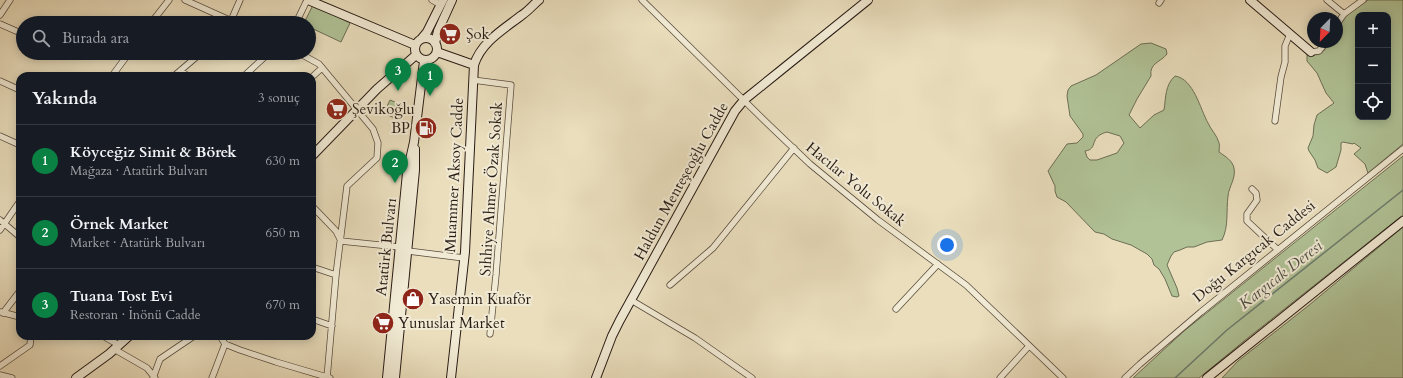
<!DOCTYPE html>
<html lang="tr">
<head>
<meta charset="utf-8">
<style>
	body { margin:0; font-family:Cardo,serif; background:#20242c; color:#f1f3f6 }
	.controls { position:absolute; right:12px; top:12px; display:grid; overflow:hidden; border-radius:8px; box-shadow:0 2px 10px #0003 }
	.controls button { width:36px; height:36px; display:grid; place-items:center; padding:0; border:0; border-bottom:1px solid #363941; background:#171b24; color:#f1f3f6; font:20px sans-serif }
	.compass { position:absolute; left:1307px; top:12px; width:36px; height:36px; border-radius:50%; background:#171b24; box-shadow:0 2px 10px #0003; rotate:204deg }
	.you { position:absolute; left:947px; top:245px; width:14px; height:14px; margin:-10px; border:3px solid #fff; border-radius:50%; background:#1a73e8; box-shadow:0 0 0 6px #1a73e833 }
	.badge { display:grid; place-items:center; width:26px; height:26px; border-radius:50%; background:#0b8043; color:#fff; font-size:13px; font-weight:700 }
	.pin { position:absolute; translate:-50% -33px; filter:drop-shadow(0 1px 2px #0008) }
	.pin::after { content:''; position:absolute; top:21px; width:14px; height:12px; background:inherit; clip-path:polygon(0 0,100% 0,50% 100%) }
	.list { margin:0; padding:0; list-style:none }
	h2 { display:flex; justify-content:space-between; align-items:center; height:52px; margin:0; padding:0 16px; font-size:17px }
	h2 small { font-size:13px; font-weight:400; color:#9ea1a6 }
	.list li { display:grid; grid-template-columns:26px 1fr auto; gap:12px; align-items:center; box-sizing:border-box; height:72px; padding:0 16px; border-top:1px solid #363941 }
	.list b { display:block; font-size:15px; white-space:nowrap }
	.list p { margin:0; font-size:13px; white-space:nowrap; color:#9ea1a6 }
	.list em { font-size:13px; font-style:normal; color:#9ea1a6 }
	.icon { flex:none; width:22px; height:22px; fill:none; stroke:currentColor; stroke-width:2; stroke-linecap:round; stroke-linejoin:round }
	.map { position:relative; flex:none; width:1403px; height:378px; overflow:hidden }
	.search { position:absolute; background:#171b24; box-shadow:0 2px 10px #0003; left:16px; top:16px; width:300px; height:44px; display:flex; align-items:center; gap:10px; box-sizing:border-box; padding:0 14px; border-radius:22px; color:#9ea1a6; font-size:15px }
	.panel { position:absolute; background:#171b24; box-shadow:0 2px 10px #0003; left:16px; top:72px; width:300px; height:268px; border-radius:12px }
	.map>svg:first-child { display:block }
	.green { fill:#b0c296; stroke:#6c6e55; fill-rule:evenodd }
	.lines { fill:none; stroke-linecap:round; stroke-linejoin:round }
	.stream { stroke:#6c7c6f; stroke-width:1.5 }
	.street-casing { stroke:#584c3e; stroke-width:7 }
	.secondary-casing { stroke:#281b14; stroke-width:10 }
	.street { stroke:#f1ead4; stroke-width:5.5 }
	.secondary { stroke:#f1ead4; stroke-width:8 }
	.labels { text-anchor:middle; stroke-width:4; stroke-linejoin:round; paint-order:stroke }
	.poi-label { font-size:15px; fill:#281b14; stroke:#f1ead4; text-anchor:start }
	.street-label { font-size:15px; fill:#281b14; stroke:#f1ead4 }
	.water-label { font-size:16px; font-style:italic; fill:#4a4c41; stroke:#f1ead4 }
</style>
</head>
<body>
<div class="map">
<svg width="1403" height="378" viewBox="0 0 1403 378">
	<rect width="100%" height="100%" fill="#eadebd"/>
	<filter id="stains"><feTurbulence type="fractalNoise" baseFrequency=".005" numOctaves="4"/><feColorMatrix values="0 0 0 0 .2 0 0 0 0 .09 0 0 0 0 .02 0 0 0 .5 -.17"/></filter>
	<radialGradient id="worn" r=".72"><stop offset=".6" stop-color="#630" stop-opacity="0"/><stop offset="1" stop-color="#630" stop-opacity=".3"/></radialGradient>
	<!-- green -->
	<path class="green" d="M1368 0H1403V144L1368 173 1365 164 1354 154 1361 148 1354 143 1353 144 1343 142 1341 143V150L1336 167 1327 173 1318 168 1315 160 1309 151 1308 148 1313 136 1314 125 1317 115 1334 103 1326 93 1317 73 1307 61V52C1318 59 1324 52 1330 42H1337C1337 17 1349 13 1368 0ZM1358 15H1388V117H1358Z
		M313 5 350 23 341 42 309 27V23H304Z
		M1151 43 1166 49 1167 54C1161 62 1149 63 1151 76L1137 99 1129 115 1140 128 1154 115 1164 110C1166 97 1165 85 1175 76 1194 79 1200 109 1208 123 1211 130 1217 135 1219 143 1220 146 1219 149 1219 152 1226 157 1232 160 1234 168 1236 179 1229 186 1228 196 1226 211 1229 226 1222 240L1207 242 1194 247H1187L1180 250 1174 252 1171 256 1167 265 1177 288 1179 296 1177 297 1172 296 1165 279 1159 269 1154 265 1152 259 1147 254 1131 245 1112 239 1104 234 1095 232 1066 202 1057 197 1055 191V186L1048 171 1067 144 1077 143 1083 137V134L1070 116 1067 96 1068 90 1071 86 1096 75 1141 44ZM1107 132 1120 136 1124 143 1117 153 1097 160H1090L1087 157 1085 151C1099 149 1088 137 1107 132Z
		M390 100 402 105 396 119 384 113Z
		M1403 156V215L1244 341 1199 378H1133L1184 331Z
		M1403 227V378H1222L1238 361 1308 306Z"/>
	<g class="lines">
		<!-- stream -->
		<path class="stream" d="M1175 378 1227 330 1403 190"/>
		<!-- street casing -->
		<g class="street-casing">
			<path id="street" d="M185 0 236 23
				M432 0 441 5
				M642 0 768 124 810 164 878 220 966 285 1063 378
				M1327 0 1344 14
				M1159 3 1161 0
				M0 15 10 0
				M151 23 169 0
				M230 23 240 0
				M296 23 307 0
				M0 24 23 34
				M1337 24 1344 14 1363 0
				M1311 52 1319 51 1326 42
				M299 53 319 64 373 129 378 143 377 158 347 186 336 275 327 378
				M181 70 187 76
				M112 76 129 53
				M174 76 201 53
				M244 76 269 53
				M312 77 322 68
				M473 80 511 85 496 275 490 334
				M0 81 20 90
				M1275 121 1281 77 1285 62V46L1290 34
				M0 136 20 145
				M1252 189 1256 193 1257 200 1247 214V221L1278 250
				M312 206 336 231 341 241 399 247
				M0 220 20 237
				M0 230 20 201
				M408 251 464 258
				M312 267 336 275
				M670 285 713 248 794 148
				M631 300 695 338 752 378
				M896 309 938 264
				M1 312 20 317
				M3 313 20 291
				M312 319 332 326
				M103 336 119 345
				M220 336 225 344 240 350 276 362 330 378
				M114 349 147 368 155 378
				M0 366 30 345 31 336
				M0 375 12 378
				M153 378 160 359 194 336
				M212 378 225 344
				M1000 378 1029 346
				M1125 378 1140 364 1201 312 1403 149"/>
		</g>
		<!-- secondary casing -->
		<g class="secondary-casing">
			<path id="secondary" d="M308 0 415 45
				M1250 0 1311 52
				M415 49a11 11 0 1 1 22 0a11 11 0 1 1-22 0Z
				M422 38 427 32 443 0
				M435 43 438 31 452 0
				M437 52 474 65
				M312 156 377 89 416 55
				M76 378 109 354 129 336
				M387 378 407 173 414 142 424 61
				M395 378 415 170V149
				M451 378 465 252 474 65C481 42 504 29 522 15 528 11 533 5 539 0
				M596 378 612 336 620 320 735 111 744 100 780 71 868 0
				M1207 378 1403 221"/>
		</g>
		<!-- street -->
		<use href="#street" class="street"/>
		<!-- secondary -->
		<use href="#secondary" class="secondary"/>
	</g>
	<!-- icons -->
	<defs>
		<g id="supermarket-disc" transform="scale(1.15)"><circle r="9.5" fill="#8f2418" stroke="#f1ead4"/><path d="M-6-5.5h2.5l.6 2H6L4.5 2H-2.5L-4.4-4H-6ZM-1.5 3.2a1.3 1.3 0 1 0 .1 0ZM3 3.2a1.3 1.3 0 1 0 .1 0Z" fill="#fff"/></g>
		<g id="fuel-disc" transform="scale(1.15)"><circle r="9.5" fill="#8f2418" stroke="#f1ead4"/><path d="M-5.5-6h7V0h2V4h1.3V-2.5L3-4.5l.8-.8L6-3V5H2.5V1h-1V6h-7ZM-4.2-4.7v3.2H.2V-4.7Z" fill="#fff"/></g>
		<g id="shop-disc" transform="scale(1.15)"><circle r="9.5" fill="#8f2418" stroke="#f1ead4"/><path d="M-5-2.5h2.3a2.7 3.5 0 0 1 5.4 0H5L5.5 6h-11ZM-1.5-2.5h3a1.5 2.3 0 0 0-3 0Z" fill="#fff"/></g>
	</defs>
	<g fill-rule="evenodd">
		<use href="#supermarket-disc" x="450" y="34"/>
		<use href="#supermarket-disc" x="337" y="109"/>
		<use href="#fuel-disc" x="426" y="128"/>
		<use href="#shop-disc" x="413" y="299"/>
		<use href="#supermarket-disc" x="383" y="323"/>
	</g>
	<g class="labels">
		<!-- poi labels -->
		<g class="poi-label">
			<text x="466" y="39">Şok</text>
			<text x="352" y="114">Şevikoğlu</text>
			<text x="410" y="133" text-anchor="end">BP</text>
			<text x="428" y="304">Yasemin Kuaför</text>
			<text x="398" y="328">Yunuslar Market</text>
		</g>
		<!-- street labels -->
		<g class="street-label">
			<text transform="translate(454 175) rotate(-87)" y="5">Muammer Aksoy Cadde</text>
			<text transform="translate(681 181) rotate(-61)" y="5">Haldun Menteşeoğlu Cadde</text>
			<text transform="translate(856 184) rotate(39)" y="5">Hacılar Yolu Sokak</text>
			<text transform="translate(491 189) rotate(-86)" y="5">Sıhhiye Ahmet Özak Sokak</text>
			<text transform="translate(386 247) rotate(-84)" y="5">Atatürk Bulvarı</text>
			<text transform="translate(1254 251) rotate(-39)" y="5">Doğu Kargıcak Caddesi</text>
		</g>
		<!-- water labels -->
		<g class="water-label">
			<text transform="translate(1280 274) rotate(-38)" y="6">Kargıcak Deresi</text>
		</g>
	</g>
	<rect width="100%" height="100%" filter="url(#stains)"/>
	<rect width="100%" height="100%" fill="url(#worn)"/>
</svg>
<div class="controls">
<button>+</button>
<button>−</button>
<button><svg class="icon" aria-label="locate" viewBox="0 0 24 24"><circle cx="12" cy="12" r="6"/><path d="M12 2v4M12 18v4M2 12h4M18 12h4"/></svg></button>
</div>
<svg class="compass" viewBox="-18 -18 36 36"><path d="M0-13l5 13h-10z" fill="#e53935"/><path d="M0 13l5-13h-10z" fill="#9ea1a6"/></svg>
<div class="you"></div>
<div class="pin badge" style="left:430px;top:96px">1</div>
<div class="pin badge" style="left:395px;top:183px">2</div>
<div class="pin badge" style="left:398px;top:91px">3</div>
<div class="search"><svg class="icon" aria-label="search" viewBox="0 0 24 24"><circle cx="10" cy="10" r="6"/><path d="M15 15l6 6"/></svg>Burada ara</div>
<section class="panel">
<h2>Yakında<small>3 sonuç</small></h2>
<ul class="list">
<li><span class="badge">1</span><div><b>Köyceğiz Simit &amp; Börek</b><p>Mağaza · Atatürk Bulvarı</p></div><em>630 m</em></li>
<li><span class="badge">2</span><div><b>Örnek Market</b><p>Market · Atatürk Bulvarı</p></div><em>650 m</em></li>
<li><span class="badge">3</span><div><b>Tuana Tost Evi</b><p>Restoran · İnönü Cadde</p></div><em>670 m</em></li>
</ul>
</section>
</div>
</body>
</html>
